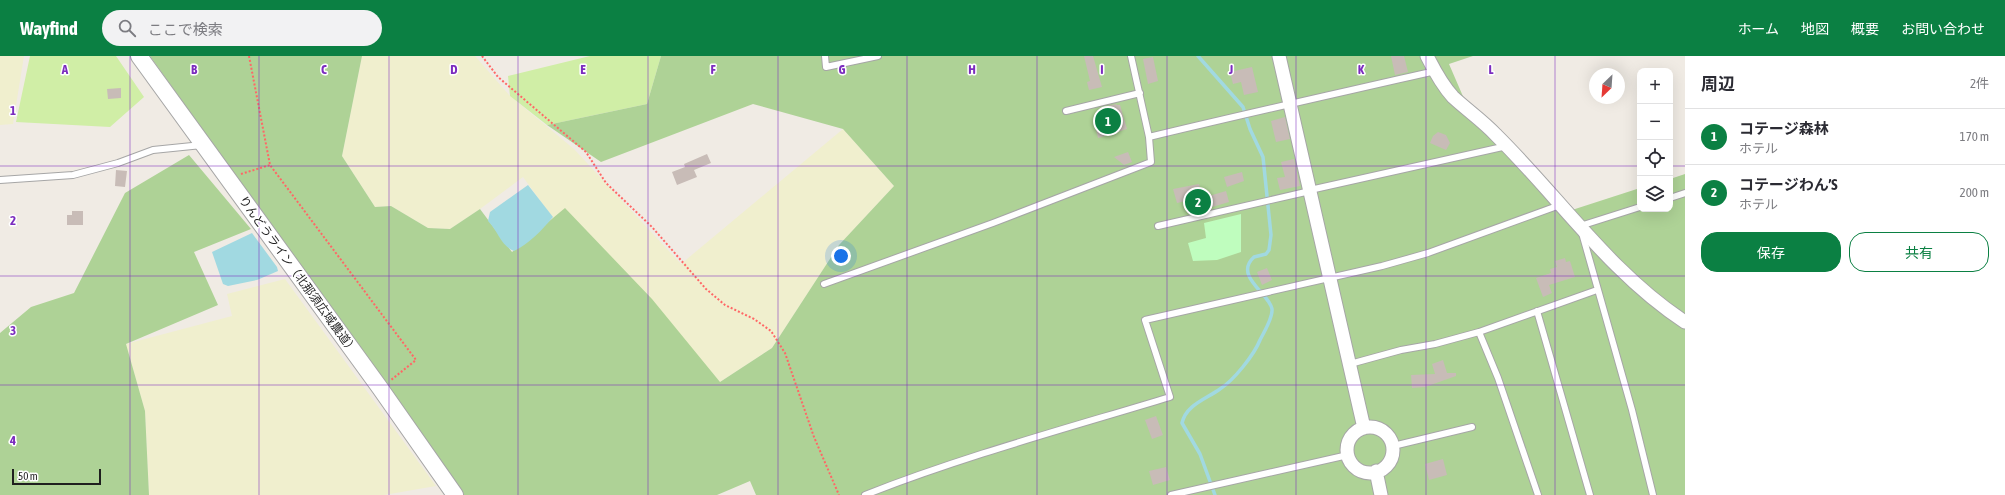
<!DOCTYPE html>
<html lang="ja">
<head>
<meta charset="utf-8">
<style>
	body { margin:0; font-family:"Asap Condensed","Noto Sans JP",sans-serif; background:#f2f2f3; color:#2b2b33 }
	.controls { position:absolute; right:12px; top:12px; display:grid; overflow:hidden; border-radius:8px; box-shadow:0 4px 16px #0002 }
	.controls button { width:36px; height:36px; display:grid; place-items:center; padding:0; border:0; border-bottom:1px solid #e1e1e2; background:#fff; color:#2b2b33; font:20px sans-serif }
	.compass { position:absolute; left:1589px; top:12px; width:36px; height:36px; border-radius:50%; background:#fff; box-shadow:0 4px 16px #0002; rotate:205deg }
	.scale { position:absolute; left:12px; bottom:10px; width:89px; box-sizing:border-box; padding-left:4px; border:2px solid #1f1f1f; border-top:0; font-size:11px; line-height:14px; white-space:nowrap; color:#1f1f1f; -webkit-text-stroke:3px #fff; paint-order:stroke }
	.you { position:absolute; left:841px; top:200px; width:14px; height:14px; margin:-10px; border:3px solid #fff; border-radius:50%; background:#1a73e8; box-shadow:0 0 0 6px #1a73e833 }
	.badge { display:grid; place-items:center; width:26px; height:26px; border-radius:50%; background:#0b8043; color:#fff; font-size:13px; font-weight:700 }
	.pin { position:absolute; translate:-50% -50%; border:2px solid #fff; box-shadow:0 1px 4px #0006 }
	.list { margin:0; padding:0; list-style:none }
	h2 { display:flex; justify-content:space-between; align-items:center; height:52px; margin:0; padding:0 16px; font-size:17px }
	h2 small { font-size:13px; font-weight:400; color:#7c7c81 }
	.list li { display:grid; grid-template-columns:26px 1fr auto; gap:12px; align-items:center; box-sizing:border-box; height:56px; padding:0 16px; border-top:1px solid #e1e1e2 }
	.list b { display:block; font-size:15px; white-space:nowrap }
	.list p { margin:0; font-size:13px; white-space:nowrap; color:#7c7c81 }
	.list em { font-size:13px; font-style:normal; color:#7c7c81 }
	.actions { display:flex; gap:8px; padding:12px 16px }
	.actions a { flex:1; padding:9px 0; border:1px solid #0b8043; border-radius:16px; text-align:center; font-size:14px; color:#0b8043 }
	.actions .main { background:#0b8043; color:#fff }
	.icon { flex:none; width:22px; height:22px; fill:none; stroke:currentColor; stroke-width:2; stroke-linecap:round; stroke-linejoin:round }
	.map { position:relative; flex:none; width:1685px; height:439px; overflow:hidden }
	header { display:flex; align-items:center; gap:24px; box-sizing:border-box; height:56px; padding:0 20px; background:#0b8043; color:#fff }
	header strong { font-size:19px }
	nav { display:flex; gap:22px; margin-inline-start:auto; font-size:14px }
	.search { width:280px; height:36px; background:#f2f2f3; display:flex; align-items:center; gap:10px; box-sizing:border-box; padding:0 14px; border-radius:22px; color:#7c7c81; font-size:15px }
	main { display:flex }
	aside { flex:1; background:#fff }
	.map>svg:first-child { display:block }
	.farmland { fill:#f0efce }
	.grass { fill:#d0eea6 }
	.forest { fill:#aed296 }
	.park { fill:#bffdbe }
	.water { fill:#a1d9e1 }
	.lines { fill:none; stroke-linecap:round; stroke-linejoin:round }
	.stream { stroke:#a1d9e1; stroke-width:3.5 }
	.building { fill:#c8bcb7 }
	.service-casing { stroke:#a6a6a6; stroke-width:8 }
	.minor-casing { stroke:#a6a6a6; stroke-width:15 }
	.tertiary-casing { stroke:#a6a6a6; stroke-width:18 }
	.path { stroke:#ff6766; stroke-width:2; stroke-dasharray:2 2; stroke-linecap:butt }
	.service { stroke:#fff; stroke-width:6 }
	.minor { stroke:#fff; stroke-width:13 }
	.tertiary { stroke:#fff; stroke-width:16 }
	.grid { fill:none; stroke:#7b2cbf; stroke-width:1; stroke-opacity:0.55 }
	.labels { text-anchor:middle; stroke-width:3; stroke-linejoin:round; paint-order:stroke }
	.street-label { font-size:12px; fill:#1f1f1f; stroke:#fff }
	.grid-label { font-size:13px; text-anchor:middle; font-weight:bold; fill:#7b2cbf; stroke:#fff; stroke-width:3; stroke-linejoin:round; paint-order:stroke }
</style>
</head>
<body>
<header>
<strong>Wayfind</strong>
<div class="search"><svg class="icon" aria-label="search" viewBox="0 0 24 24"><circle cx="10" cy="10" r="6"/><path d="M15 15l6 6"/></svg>ここで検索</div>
<nav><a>ホーム</a><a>地図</a><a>概要</a><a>お問い合わせ</a></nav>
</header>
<main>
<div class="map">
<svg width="1685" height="439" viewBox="0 0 1685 439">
	<rect width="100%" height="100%" fill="#f0ebe4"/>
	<!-- farmland -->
	<path class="farmland" d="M0 0H24L13 68 0 69Z
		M362 0H475L510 40 574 93 681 208 843 73 894 130 839 189 772 292 720 326 565 153 553 162 523 121 480 153 450 173 428 172 391 150 375 151 342 100Z
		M285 223 436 430 384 439H149L145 355 126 288 232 260 227 238Z"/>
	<!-- grass -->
	<path class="grass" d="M30 0H116L144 41 110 71 16 66Z
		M590 0H661L647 48 547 69 510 40 508 20Z"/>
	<!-- forest -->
	<path class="forest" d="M150 0H362L342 100 375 151 391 150 428 172 450 173 480 153 512 196 565 152 652 243 720 326 772 292 839 189 894 130 843 73 753 48 601 106 547 69 647 48 661 0H1473L1449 8 1465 45 1572 154 1640 132V153H1670V123L1685 118V439H756L750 425 717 439H462Z
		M189 99 251 173 194 196 218 249 126 288 145 355 149 439H0V277L31 251 74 237 125 137Z"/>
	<!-- park -->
	<path class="park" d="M1241 158V196L1217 204 1193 205 1188 187 1206 182 1204 167Z"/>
	<!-- water -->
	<path class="water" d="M528 129 553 161C542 174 529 188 514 195 501 190 498 175 488 165L490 156Z
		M252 177 277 211 278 215 257 224 228 230 223 228 212 196Z"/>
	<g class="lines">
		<!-- stream -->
		<path class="stream" d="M1198 0 1243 51 1250 73 1263 101 1271 179 1269 194 1266 198 1254 201C1233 220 1270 238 1272 253 1273 262 1264 276 1260 284 1254 299 1234 324 1220 333 1206 343 1186 349 1182 367L1200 398 1215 439"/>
	</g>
	<!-- building -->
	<path class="building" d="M1084 0H1093L1102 31 1089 34 1087 26 1090 25Z
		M1391 0H1404L1408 16 1395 19Z
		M1153 1 1158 25 1148 28 1143 3Z
		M1252 11 1258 36 1244 39 1241 26 1233 28 1230 16Z
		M121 32V42L108 43 107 33Z
		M1116 48 1117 49H1120L1127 73 1098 82 1094 66 1106 62 1104 54 1108 53 1107 50Z
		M1285 61 1290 83 1276 86 1271 65Z
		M1438 76 1446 79 1450 87 1446 94 1430 87 1433 80Z
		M1128 96 1132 106 1124 109 1114 101Z
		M707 98 711 107 694 114 697 121 677 129 672 116 685 111 684 108Z
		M1294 103 1300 130 1280 134 1277 122 1285 121 1281 106Z
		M116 114 127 115 125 131 115 130Z
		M1242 116 1244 125 1227 131 1224 121Z
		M1199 128 1203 141 1177 147 1173 133Z
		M1226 135 1229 146 1212 151 1209 140Z
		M72 155H83V169H67V159H72Z
		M1565 202 1566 206 1570 205 1575 221 1549 229 1552 237 1543 241 1536 222 1551 217 1550 213 1557 211 1555 205Z
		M1267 212 1272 224 1262 229 1257 216Z
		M1443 304 1447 317H1456V320L1425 331 1412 332 1411 319 1435 318 1432 308Z
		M1156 360 1163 379 1152 383 1145 364Z
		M1443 403 1447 419 1429 424 1425 408Z
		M1166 411 1170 424 1153 429 1149 415Z"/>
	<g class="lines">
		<!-- service casing -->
		<g class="service-casing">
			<path id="service" d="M825 0 826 11 878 0
				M1066 55 1140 37
				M1149 81C1244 58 1339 37 1435 15
				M0 124 73 119 118 107 153 94 202 89
				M1310 134 1507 90
				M1670 142 1685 137
				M1640 151 1580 170 1632 354 1653 439
				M1158 170 1310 135
				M824 228 993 167 1151 106 1149 81 1131 0
				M1537 255 1590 439
				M1479 276 1498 322 1538 439
				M1350 308 1401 294 1435 288 1479 276 1597 234
				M1393 390 1472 371
				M865 439C964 400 1068 372 1170 341L1145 264 1382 210 1428 197 1560 149
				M1171 439 1348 399"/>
		</g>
		<!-- minor casing -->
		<g class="minor-casing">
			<path id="minor" d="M1279 0 1364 372
				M1427 0C1434 14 1442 29 1453 41 1467 54 1483 65 1496 79 1558 140 1611 218 1685 266
				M1347 394a23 23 0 1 1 46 0a23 23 0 1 1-46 0Z
				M1376 415 1381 439"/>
		</g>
		<!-- tertiary casing -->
		<g class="tertiary-casing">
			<path id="tertiary" d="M139 0 380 332 455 439"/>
		</g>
		<!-- path -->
		<path class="path" d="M249 0 270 109 416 304 391 324
			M482 0 498 21 586 96 606 127 652 171 706 233 725 249 754 263 771 275 785 297 814 381 839 439
			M241 118 270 109"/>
		<!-- service -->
		<use href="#service" class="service"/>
		<!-- minor -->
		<use href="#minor" class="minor"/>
		<!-- tertiary -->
		<use href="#tertiary" class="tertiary"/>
	</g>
	<!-- grid -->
	<path class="grid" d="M130 0V439M259 0V439M389 0V439M518 0V439M648 0V439M778 0V439M907 0V439M1037 0V439M1167 0V439M1296 0V439M1426 0V439M1555 0V439M0 110H1640M1670 110H1685M0 220H1685M0 329H1685"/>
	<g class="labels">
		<!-- street labels -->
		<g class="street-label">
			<text transform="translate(298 219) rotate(54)" y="4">りんどうライン（北那須広域農道）</text>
		</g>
	</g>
	<g class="grid-label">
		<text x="65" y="18">A</text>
		<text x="194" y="18">B</text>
		<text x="324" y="18">C</text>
		<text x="454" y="18">D</text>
		<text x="583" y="18">E</text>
		<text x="713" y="18">F</text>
		<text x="842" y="18">G</text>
		<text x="972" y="18">H</text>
		<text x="1102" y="18">I</text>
		<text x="1231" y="18">J</text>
		<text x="1361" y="18">K</text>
		<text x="1491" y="18">L</text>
		<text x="13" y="59">1</text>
		<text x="13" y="169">2</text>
		<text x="13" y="279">3</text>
		<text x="13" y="389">4</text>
	</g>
</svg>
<div class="controls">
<button>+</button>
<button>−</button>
<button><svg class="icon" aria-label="locate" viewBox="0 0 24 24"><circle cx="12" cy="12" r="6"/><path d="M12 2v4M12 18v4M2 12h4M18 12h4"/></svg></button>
<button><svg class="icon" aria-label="layers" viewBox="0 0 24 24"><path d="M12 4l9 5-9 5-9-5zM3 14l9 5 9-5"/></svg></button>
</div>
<svg class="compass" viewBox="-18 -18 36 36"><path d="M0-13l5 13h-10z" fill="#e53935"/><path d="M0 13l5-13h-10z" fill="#7c7c81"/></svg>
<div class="scale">50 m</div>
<div class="you"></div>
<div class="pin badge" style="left:1108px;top:65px">1</div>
<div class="pin badge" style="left:1198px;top:146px">2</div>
</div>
<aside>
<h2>周辺<small>2件</small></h2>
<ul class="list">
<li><span class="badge">1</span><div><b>コテージ森林</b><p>ホテル</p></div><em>170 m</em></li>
<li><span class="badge">2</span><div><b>コテージわん’S</b><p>ホテル</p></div><em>200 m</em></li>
</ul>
<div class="actions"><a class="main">保存</a><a>共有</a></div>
</aside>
</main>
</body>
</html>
